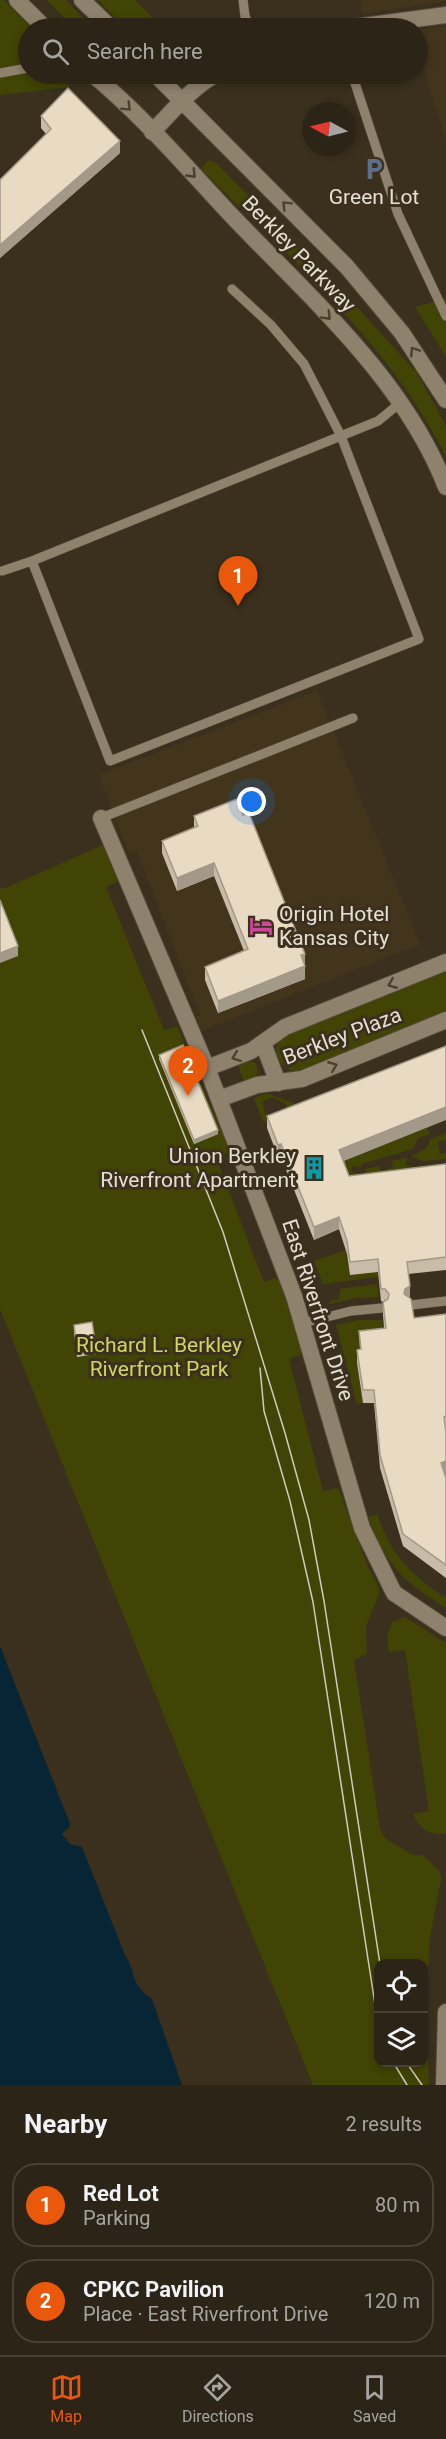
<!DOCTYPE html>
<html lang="en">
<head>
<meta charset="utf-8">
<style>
	body { margin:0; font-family:Roboto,sans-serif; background:#342c1f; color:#f1f3f6 }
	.controls { position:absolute; right:18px; bottom:18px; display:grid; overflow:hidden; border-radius:12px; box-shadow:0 3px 9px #0003 }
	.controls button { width:54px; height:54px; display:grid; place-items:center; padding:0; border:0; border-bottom:2px solid #484135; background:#2c2416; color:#f1f3f6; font:30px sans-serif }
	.compass { position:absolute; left:302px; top:102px; width:54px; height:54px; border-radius:50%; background:#2c2416; box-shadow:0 3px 9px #0003; rotate:277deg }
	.you { position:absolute; left:252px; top:802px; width:21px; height:21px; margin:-15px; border:4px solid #fff; border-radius:50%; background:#1a73e8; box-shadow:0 0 0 9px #1a73e833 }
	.badge { display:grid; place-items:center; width:39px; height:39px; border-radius:50%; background:#ea580c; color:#fff; font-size:20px; font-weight:700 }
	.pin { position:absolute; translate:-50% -50px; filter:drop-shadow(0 2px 3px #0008) }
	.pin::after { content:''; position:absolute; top:32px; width:21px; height:18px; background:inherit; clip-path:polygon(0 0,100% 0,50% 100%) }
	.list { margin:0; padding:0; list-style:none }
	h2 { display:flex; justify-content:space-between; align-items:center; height:78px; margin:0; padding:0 24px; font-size:26px }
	h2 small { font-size:20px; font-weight:400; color:#a6a4a1 }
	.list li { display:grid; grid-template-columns:39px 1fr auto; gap:18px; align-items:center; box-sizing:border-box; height:84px; margin:0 12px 12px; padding:0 12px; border:2px solid #484135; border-radius:24px }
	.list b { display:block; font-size:22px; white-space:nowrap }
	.list p { margin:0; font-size:20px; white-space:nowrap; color:#a6a4a1 }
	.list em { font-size:20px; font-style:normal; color:#a6a4a1 }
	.icon { flex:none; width:33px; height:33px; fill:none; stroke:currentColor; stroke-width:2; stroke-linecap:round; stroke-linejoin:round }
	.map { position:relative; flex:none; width:446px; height:2085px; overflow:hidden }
	.search { position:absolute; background:#2c2416; box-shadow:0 3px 9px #0003; left:18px; right:18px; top:18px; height:66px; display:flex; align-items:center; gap:15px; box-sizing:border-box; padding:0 21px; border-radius:33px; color:#a6a4a1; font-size:22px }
	.sheet { height:270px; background:#2c2416 }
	nav { display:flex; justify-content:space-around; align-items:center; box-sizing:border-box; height:84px; border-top:2px solid #484135; background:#2c2416; font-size:16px; color:#a6a4a1 }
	nav a { display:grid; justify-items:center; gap:3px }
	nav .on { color:#ea580c }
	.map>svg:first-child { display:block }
	.built { fill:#43351c }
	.green { fill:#414404; fill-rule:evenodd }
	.water { fill:#072535 }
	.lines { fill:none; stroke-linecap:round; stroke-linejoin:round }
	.service-casing { stroke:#554c3c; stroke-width:10 }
	.minor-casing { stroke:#554c3c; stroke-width:18 }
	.tertiary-casing { stroke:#554c3c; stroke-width:18 }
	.secondary-casing { stroke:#554c3c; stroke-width:18 }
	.service { stroke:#8f826d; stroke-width:9 }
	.minor { stroke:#8f826d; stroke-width:16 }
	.tertiary { stroke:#8f826d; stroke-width:16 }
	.secondary { stroke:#8f826d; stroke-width:16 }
	.tram { stroke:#d2cabf; stroke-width:1.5 }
	.wall { fill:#c8bba8 }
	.shaded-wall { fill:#a29988 }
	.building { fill:#e8dac3; stroke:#a29988; stroke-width:1.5 }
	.oneway { stroke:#4c402e }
	.labels { text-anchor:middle; stroke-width:6; stroke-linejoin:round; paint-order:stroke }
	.poi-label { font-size:21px; fill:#e6dfd4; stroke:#3b301e }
	.street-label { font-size:21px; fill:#e6dfd4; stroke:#3b301e }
	.park-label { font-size:21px; fill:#cfd65e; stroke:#3b301e }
</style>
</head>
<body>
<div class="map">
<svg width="446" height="2085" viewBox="0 0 446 2085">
	<rect width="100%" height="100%" fill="#3b301e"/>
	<!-- built -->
	<path class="built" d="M360 0H446V1L363 14Z
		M446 26V141L418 50V30Z
		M317 691 420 944 202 1031 195 1018 200 1015 137 851 129 854 99 775Z"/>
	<!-- green -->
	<path class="green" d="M0 0H4L32 28H28V74H58L70 87 0 95Z
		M47 0H66L91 26 89 28H74Z
		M98 0H135L155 20 237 25 236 28H126Z
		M208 160 216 163 354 304 417 373 446 426V457C391 345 291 259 204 172L202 168Z
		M446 298V357L415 307Z
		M103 845 118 881 106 887 164 1030 177 1026 229 1149 228 1153 216 1158 264 1282 275 1278 279 1280 302 1352 301 1355 289 1359 323 1491 337 1488 339 1490 368 1567 378 1586 379 1594 366 1626 367 1654 354 1660 380 1828 385 1838 411 1854 424 1856 440 1872 441 1880 430 1937 426 2006 429 2085H313L0 1309V887L3 889ZM378 1964H424V2062H378Z
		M446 970V1013L303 1071C282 1074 271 1056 279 1038Z
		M249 1061 256 1063 258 1072 254 1078 244 1082 238 1065Z
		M264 1094H269L296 1104 297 1108 289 1112 286 1104 272 1097 262 1102 268 1120 263 1122 254 1098Z
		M427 1128 430 1134 418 1138 413 1149 362 1164 361 1168 353 1165 351 1172 360 1174 349 1188 338 1158 356 1156Z
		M446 1133V1140L438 1142 440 1154 446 1153V1159L424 1161 411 1156 426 1149 431 1139Z
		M404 1158 407 1159 405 1164 416 1169 419 1165 422 1166 446 1163V1177L364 1178 366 1169 379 1166 381 1171 393 1167 391 1161Z
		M346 1250 350 1275 378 1272V1277L323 1284 314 1261Z
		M377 1284 379 1297 356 1298 330 1304 329 1301 339 1299 340 1289Z
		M358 1320H382L384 1341 361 1362 357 1363 363 1403 357 1404 336 1325Z
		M377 1514C391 1555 410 1574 446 1598V1608C402 1581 386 1565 368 1517Z
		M405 1617 446 1643V1833L444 1834C427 1835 420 1828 413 1814L429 1811 405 1650 389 1652 387 1636 392 1622Z"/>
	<!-- water -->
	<path class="water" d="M0 1646 69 1821 70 1826 62 1834 70 1844 82 1847 125 1955C138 1975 128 1982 152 1999L182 2085H0Z"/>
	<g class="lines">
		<!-- service casing -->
		<g class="service-casing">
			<path id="service" d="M243 0 245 16 250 28
				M0 73 28 68
				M352 74 398 214 446 316
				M32 561 110 761 419 639 341 436 318 391 304 364 271 325 232 289
				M2 571 32 561 378 421 400 403
				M101 818 353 718
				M411 1305 446 1301
				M303 1323 351 1311 382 1308"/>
		</g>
		<!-- minor casing -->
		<g class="minor-casing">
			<path id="minor" d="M101 818 207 1068 294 1296 362 1528 394 1593 446 1628
				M263 1043 278 1083
				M207 1068 251 1051 285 1027 446 962
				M219 1099 257 1085 302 1079 446 1020"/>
		</g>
		<!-- tertiary casing -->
		<g class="tertiary-casing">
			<path id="tertiary" d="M348 28 446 15
				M152 132C172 112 192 87 217 74"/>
		</g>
		<!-- secondary casing -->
		<g class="secondary-casing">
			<path id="secondary" d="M17 0 45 28
				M82 0 111 28
				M92 74C143 116 187 168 232 216 310 298 404 379 446 487
				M155 74 347 267 402 333 446 400
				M444 2085 446 2012"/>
		</g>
		<!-- service -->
		<use href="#service" class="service"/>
		<!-- minor -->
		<use href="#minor" class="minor"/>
		<!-- tertiary -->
		<use href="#tertiary" class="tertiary"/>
		<!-- secondary -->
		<use href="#secondary" class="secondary"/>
		<!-- tram -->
		<path class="tram" d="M142 1030 223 1232 285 1433 309 1520 324 1601 380 1964
			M260 1368 264 1411 290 1501 313 1602 378 2024
			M393 2062 407 2085
			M406 2062 422 2085"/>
	</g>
	<!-- wall -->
	<path class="wall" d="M41 116 120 153 0 258V179L46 134 41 128Z
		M243 815 305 954V979L218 1013 205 980V967L244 951 214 876 177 891 162 853V841L194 828V816Z
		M159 1055 218 1134 194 1144 159 1059Z
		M267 1116 344 1161 349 1176 446 1164V1270L408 1274 410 1298 414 1318 446 1314V1474H445L446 1478V1578L403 1546 380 1468 374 1403H363L357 1363V1350H360L359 1331 384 1328 383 1315V1302L381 1301 378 1272 350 1275 347 1254 339 1229 314 1240 281 1157H278L267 1128Z
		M74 1325 96 1347V1354L77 1357 74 1332Z"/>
	<!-- shaded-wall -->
	<path class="shaded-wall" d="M120 141V153L0 258V245Z
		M214 863V876L177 891V878Z
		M18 946V956L0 963V953Z
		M305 954V979L218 1013V1001Z
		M446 1107V1120L339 1163V1150Z
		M218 1130V1134L194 1144V1140Z
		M281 1144V1157H278V1145Z
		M339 1217V1229L314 1240V1227Z
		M410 1286V1298L404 1294 405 1289Z
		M446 1461V1474L441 1476V1463Z"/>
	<!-- building -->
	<path class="building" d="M68 88 120 141 0 245V180L51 129 41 116Z
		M237 799 243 815 249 813 305 954 301 955 305 966 218 1001 205 967 248 949 214 863 177 878 162 841 198 826 194 816Z
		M0 900 18 946 0 953Z
		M183 1045 218 1130 194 1140 159 1055Z
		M446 1046V1107L339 1150 349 1176 446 1164V1257L407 1262 410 1286 405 1289 404 1294 411 1299 414 1318 446 1314V1416L444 1417 446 1433V1461L441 1463 446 1478V1565L403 1534 380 1455 374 1390H363L357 1350 361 1349 359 1331 386 1328 383 1302 388 1299 389 1294 385 1289H381L378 1259 350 1262 347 1241 339 1217 314 1227 281 1144 278 1145 267 1116Z
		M92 1322 96 1347 77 1350 74 1325Z"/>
	<!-- one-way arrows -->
	<defs><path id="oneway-chevron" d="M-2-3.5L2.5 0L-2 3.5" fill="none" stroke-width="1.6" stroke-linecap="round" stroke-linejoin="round" transform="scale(1.5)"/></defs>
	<g class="oneway">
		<use href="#oneway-chevron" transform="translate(127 107) rotate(45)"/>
		<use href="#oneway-chevron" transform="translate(192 174) rotate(46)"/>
		<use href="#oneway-chevron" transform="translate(286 205) rotate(-135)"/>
		<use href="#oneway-chevron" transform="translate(327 316) rotate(46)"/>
		<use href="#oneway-chevron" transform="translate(414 351) rotate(-123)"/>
		<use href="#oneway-chevron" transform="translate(392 984) rotate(158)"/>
		<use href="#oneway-chevron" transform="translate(236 1057) rotate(159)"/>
		<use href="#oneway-chevron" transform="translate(333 1066) rotate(-22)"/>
	</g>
	<!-- icons -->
	<defs>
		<g id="parking-bare" transform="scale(1.8)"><path d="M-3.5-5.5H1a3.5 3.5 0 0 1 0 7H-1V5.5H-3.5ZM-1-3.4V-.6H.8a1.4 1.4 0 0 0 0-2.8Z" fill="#5c6f8a" stroke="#3b301e" stroke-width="2.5" paint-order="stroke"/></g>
		<g id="hotel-bare" transform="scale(1.8)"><path d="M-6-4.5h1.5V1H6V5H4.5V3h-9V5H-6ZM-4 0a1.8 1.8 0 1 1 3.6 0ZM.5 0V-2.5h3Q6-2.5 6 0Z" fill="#d1479c" stroke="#3b301e" stroke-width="2.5" paint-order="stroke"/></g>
		<g id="building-bare" transform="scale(1.8)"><path d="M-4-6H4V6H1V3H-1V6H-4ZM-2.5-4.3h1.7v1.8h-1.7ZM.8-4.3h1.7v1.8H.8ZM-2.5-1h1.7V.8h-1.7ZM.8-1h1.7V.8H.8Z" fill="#0f9aa8" stroke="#3b301e" stroke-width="2.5" paint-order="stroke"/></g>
	</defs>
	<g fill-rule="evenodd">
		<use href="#parking-bare" x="374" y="169"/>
		<use href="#hotel-bare" x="261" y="926"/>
		<use href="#building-bare" x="314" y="1168"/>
	</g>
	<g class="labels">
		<!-- poi labels -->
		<g class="poi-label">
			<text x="374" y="204">Green Lot</text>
			<text x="279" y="921" text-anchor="start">Origin Hotel<tspan x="279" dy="24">Kansas City</tspan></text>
			<text x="296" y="1163" text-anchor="end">Union Berkley<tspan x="296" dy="24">Riverfront Apartment</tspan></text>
		</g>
		<!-- street labels -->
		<g class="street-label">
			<text transform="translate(299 254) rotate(46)" y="7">Berkley Parkway</text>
			<text transform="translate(342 1036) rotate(-21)" y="7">Berkley Plaza</text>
			<text transform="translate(318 1310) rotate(72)" y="7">East Riverfront Drive</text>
		</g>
		<!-- park labels -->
		<g class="park-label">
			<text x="159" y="1352">Richard L. Berkley<tspan x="159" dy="24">Riverfront Park</tspan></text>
		</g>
	</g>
</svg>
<div class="controls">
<button><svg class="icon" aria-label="locate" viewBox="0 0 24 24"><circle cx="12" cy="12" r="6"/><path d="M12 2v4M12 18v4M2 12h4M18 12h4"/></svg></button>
<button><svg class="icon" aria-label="layers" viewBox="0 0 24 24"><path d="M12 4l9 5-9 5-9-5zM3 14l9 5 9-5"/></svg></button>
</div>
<svg class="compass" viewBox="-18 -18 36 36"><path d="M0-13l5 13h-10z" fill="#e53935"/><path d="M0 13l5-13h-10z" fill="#a6a4a1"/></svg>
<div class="you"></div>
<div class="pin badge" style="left:238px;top:606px">1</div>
<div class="pin badge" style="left:188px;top:1096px">2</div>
<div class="search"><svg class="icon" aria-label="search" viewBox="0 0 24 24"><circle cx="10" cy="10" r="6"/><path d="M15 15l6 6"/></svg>Search here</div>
</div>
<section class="sheet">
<h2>Nearby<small>2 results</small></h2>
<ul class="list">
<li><span class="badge">1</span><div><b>Red Lot</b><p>Parking</p></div><em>80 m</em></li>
<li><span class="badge">2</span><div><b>CPKC Pavilion</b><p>Place · East Riverfront Drive</p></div><em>120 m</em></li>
</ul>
</section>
<nav>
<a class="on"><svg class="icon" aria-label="map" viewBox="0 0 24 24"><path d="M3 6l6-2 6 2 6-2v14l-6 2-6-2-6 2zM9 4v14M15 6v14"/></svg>Map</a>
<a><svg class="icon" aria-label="directions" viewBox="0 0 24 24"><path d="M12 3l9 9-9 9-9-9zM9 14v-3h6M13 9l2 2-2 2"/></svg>Directions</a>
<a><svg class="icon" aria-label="saved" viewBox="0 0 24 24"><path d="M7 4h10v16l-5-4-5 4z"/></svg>Saved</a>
</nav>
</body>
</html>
